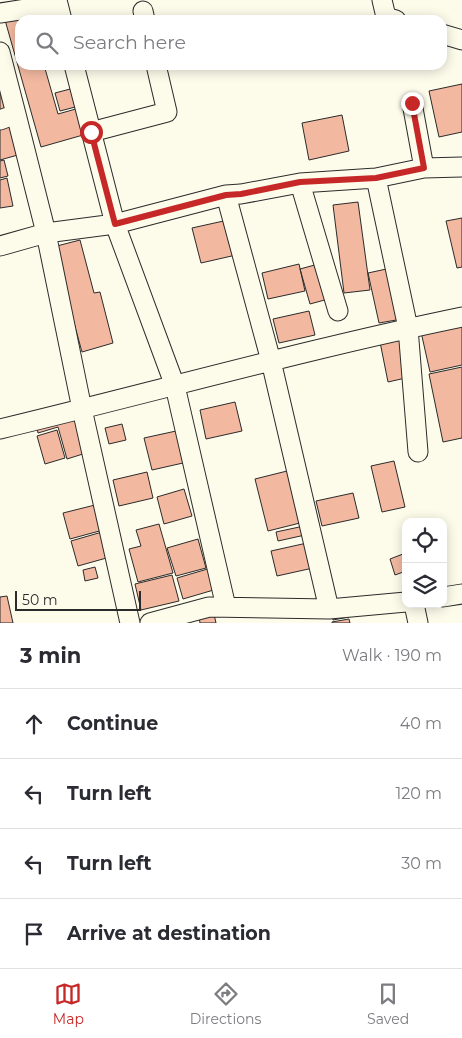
<!DOCTYPE html>
<html lang="en">
<head>
<meta charset="utf-8">
<style>
	body { margin:0; font-family:Montserrat,sans-serif; background:#f7f7f7; color:#2b2b33 }
	.controls { position:absolute; right:15px; bottom:15px; display:grid; overflow:hidden; border-radius:10px; box-shadow:0 2px 12px #0003 }
	.controls button { width:45px; height:45px; display:grid; place-items:center; padding:0; border:0; border-bottom:1px solid #e1e1e2; background:#fff; color:#2b2b33; font:25px sans-serif }
	.scale { position:absolute; left:15px; bottom:12px; width:126px; box-sizing:border-box; padding-left:5px; border:2px solid #2b2b2b; border-top:0; font-size:14px; line-height:18px; white-space:nowrap; color:#2b2b2b; -webkit-text-stroke:4px #fdfbea; paint-order:stroke }
	.stop { position:absolute; width:15px; height:15px; margin:-11px; border:4px solid #c62828; border-radius:50%; background:#fff }
	.stop.end { background:#c62828; border-color:#fff; box-shadow:0 1px 5px #0008 }
	.list { margin:0; padding:0; list-style:none }
	h2 { display:flex; justify-content:space-between; align-items:center; height:65px; margin:0; padding:0 20px; font-size:21px }
	h2 small { font-size:16px; font-weight:400; color:#7c7c81 }
	.list li { display:grid; grid-template-columns:32px 1fr auto; gap:15px; align-items:center; box-sizing:border-box; height:70px; padding:0 20px; border-top:1px solid #e1e1e2 }
	.list b { display:block; font-size:19px; white-space:nowrap }
	.list em { font-size:16px; font-style:normal; color:#7c7c81 }
	.icon { flex:none; width:28px; height:28px; fill:none; stroke:currentColor; stroke-width:2; stroke-linecap:round; stroke-linejoin:round }
	.map { position:relative; flex:none; width:462px; height:623px; overflow:hidden }
	.search { position:absolute; background:#fff; box-shadow:0 2px 12px #0003; left:15px; right:15px; top:15px; height:55px; display:flex; align-items:center; gap:12px; box-sizing:border-box; padding:0 18px; border-radius:15px; color:#7c7c81; font-size:19px }
	.sheet { height:345px; background:#fff }
	nav { display:flex; justify-content:space-around; align-items:center; box-sizing:border-box; height:70px; border-top:1px solid #e1e1e2; background:#fff; font-size:14px; color:#7c7c81 }
	nav a { display:grid; justify-items:center; gap:2px }
	nav .on { color:#c62828 }
	.map>svg:first-child { display:block }
	.building { fill:#f2b8a0; stroke:#2b2b2b }
	.lines { fill:none; stroke-linecap:round; stroke-linejoin:round }
	.minor-casing { stroke:#2b2b2b; stroke-width:21 }
	.minor { stroke:#fdfbea; stroke-width:19 }
	.route { stroke:#c62828; stroke-width:6 }
</style>
</head>
<body>
<div class="map">
<svg width="462" height="623" viewBox="0 0 462 623">
	<rect width="100%" height="100%" fill="#fdfbea"/>
	<!-- building -->
	<path class="building" d="M30 13 31 20H20V65H44L58 114 83 107 90 133 41 147 5 20Z
		M59 13 61 20H35V18Z
		M0 78 13 107 0 111Z
		M462 84V132L439 137 429 91Z
		M74 88 79 106 60 111 55 93Z
		M342 115 349 151 309 160 302 123Z
		M17 124 25 153 0 160V129Z
		M4 160 8 176 0 178V161Z
		M7 178 13 206 0 208V180Z
		M358 202 370 290 344 293 333 205Z
		M462 218V267L457 268 446 221Z
		M228 220 236 255 201 263 192 228Z
		M80 240 94 293 100 292 113 343 82 352 53 247Z
		M322 263 332 298 310 304 300 269Z
		M299 264 305 291 268 299 262 273Z
		M391 268 402 319 379 323 368 273Z
		M309 311 315 335 279 343 273 319Z
		M462 323V365L430 372 421 332Z
		M402 338 410 377 388 382 380 342Z
		M462 367V438L443 442 429 374Z
		M235 402 242 431 206 439 200 410Z
		M76 416 86 453 67 459 58 427 38 433 37 427Z
		M122 424 126 440 109 444 105 428Z
		M57 430 65 458 45 464 37 436Z
		M176 431 183 463 152 470 144 438Z
		M394 461 405 507 382 512 371 466Z
		M291 470 304 522 268 531 255 479Z
		M147 472 153 498 119 506 113 480Z
		M184 489 192 516 164 524 157 497Z
		M353 493 359 518 322 526 316 501Z
		M95 505 103 530 70 539 63 513Z
		M159 524 173 573 138 582 129 549 141 546 136 530Z
		M304 526 305 535 278 541 276 532Z
		M102 532 110 557 78 566 71 541Z
		M198 539 206 568 176 576 167 548Z
		M307 543 313 568 277 576 271 551Z
		M403 554 406 563V571L395 575 390 559Z
		M95 567 98 578 85 581 83 570Z
		M211 568 217 589 183 599 177 578Z
		M172 575 179 601 141 610 135 584Z
		M7 596 13 623H0V597Z
		M348 609 349 617 333 620 332 613Z
		M214 614 216 623H200L199 617Z
		M349 619 350 623H332V622Z"/>
	<g class="lines">
		<!-- minor casing -->
		<g class="minor-casing">
			<path id="minor" d="M382 0 386 17 396 20
				M143 11 145 20
				M0 13 58 4 62 20
				M442 34 462 40
				M0 52 16 114
				M74 65 115 224 175 386 226 607
				M412 103 424 168
				M0 120 16 114 46 233 82 409 130 623
				M91 132 167 112 156 65
				M376 178 408 328 418 452
				M300 183 338 311
				M226 195 271 361 329 609
				M0 246 46 233 115 224 226 195 241 194 300 183 376 178 424 168 462 167
				M0 429C154 392 307 349 462 317
				M443 597 462 594
				M414 604 418 623
				M150 623 209 607 329 609 406 602"/>
		</g>
		<!-- minor -->
		<use href="#minor" class="minor"/>
	</g>
	<g class="lines">
		<!-- route -->
		<path class="route" d="M91 132 115 224 226 195 241 194 300 182 376 178 424 168 412 103"/>
	</g>
</svg>
<div class="controls">
<button><svg class="icon" aria-label="locate" viewBox="0 0 24 24"><circle cx="12" cy="12" r="6"/><path d="M12 2v4M12 18v4M2 12h4M18 12h4"/></svg></button>
<button><svg class="icon" aria-label="layers" viewBox="0 0 24 24"><path d="M12 4l9 5-9 5-9-5zM3 14l9 5 9-5"/></svg></button>
</div>
<div class="scale">50 m</div>
<div class="stop" style="left:91px;top:132px"></div>
<div class="stop end" style="left:412px;top:103px"></div>
<div class="search"><svg class="icon" aria-label="search" viewBox="0 0 24 24"><circle cx="10" cy="10" r="6"/><path d="M15 15l6 6"/></svg>Search here</div>
</div>
<section class="sheet">
<h2>3 min<small>Walk · 190 m</small></h2>
<ul class="list">
<li><svg class="icon" aria-label="ahead" viewBox="0 0 24 24"><path d="M12 20V5M6 11l6-6 6 6"/></svg><div><b>Continue</b></div><em>40 m</em></li>
<li><svg class="icon" aria-label="left" viewBox="0 0 24 24"><path d="M17 20v-9H6M10 6l-5 5 5 5"/></svg><div><b>Turn left</b></div><em>120 m</em></li>
<li><svg class="icon" aria-label="left" viewBox="0 0 24 24"><path d="M17 20v-9H6M10 6l-5 5 5 5"/></svg><div><b>Turn left</b></div><em>30 m</em></li>
<li><svg class="icon" aria-label="arrive" viewBox="0 0 24 24"><path d="M6 21V4h12l-3 4 3 4H6"/></svg><div><b>Arrive at destination</b></div></li>
</ul>
</section>
<nav>
<a class="on"><svg class="icon" aria-label="map" viewBox="0 0 24 24"><path d="M3 6l6-2 6 2 6-2v14l-6 2-6-2-6 2zM9 4v14M15 6v14"/></svg>Map</a>
<a><svg class="icon" aria-label="directions" viewBox="0 0 24 24"><path d="M12 3l9 9-9 9-9-9zM9 14v-3h6M13 9l2 2-2 2"/></svg>Directions</a>
<a><svg class="icon" aria-label="saved" viewBox="0 0 24 24"><path d="M7 4h10v16l-5-4-5 4z"/></svg>Saved</a>
</nav>
</body>
</html>
